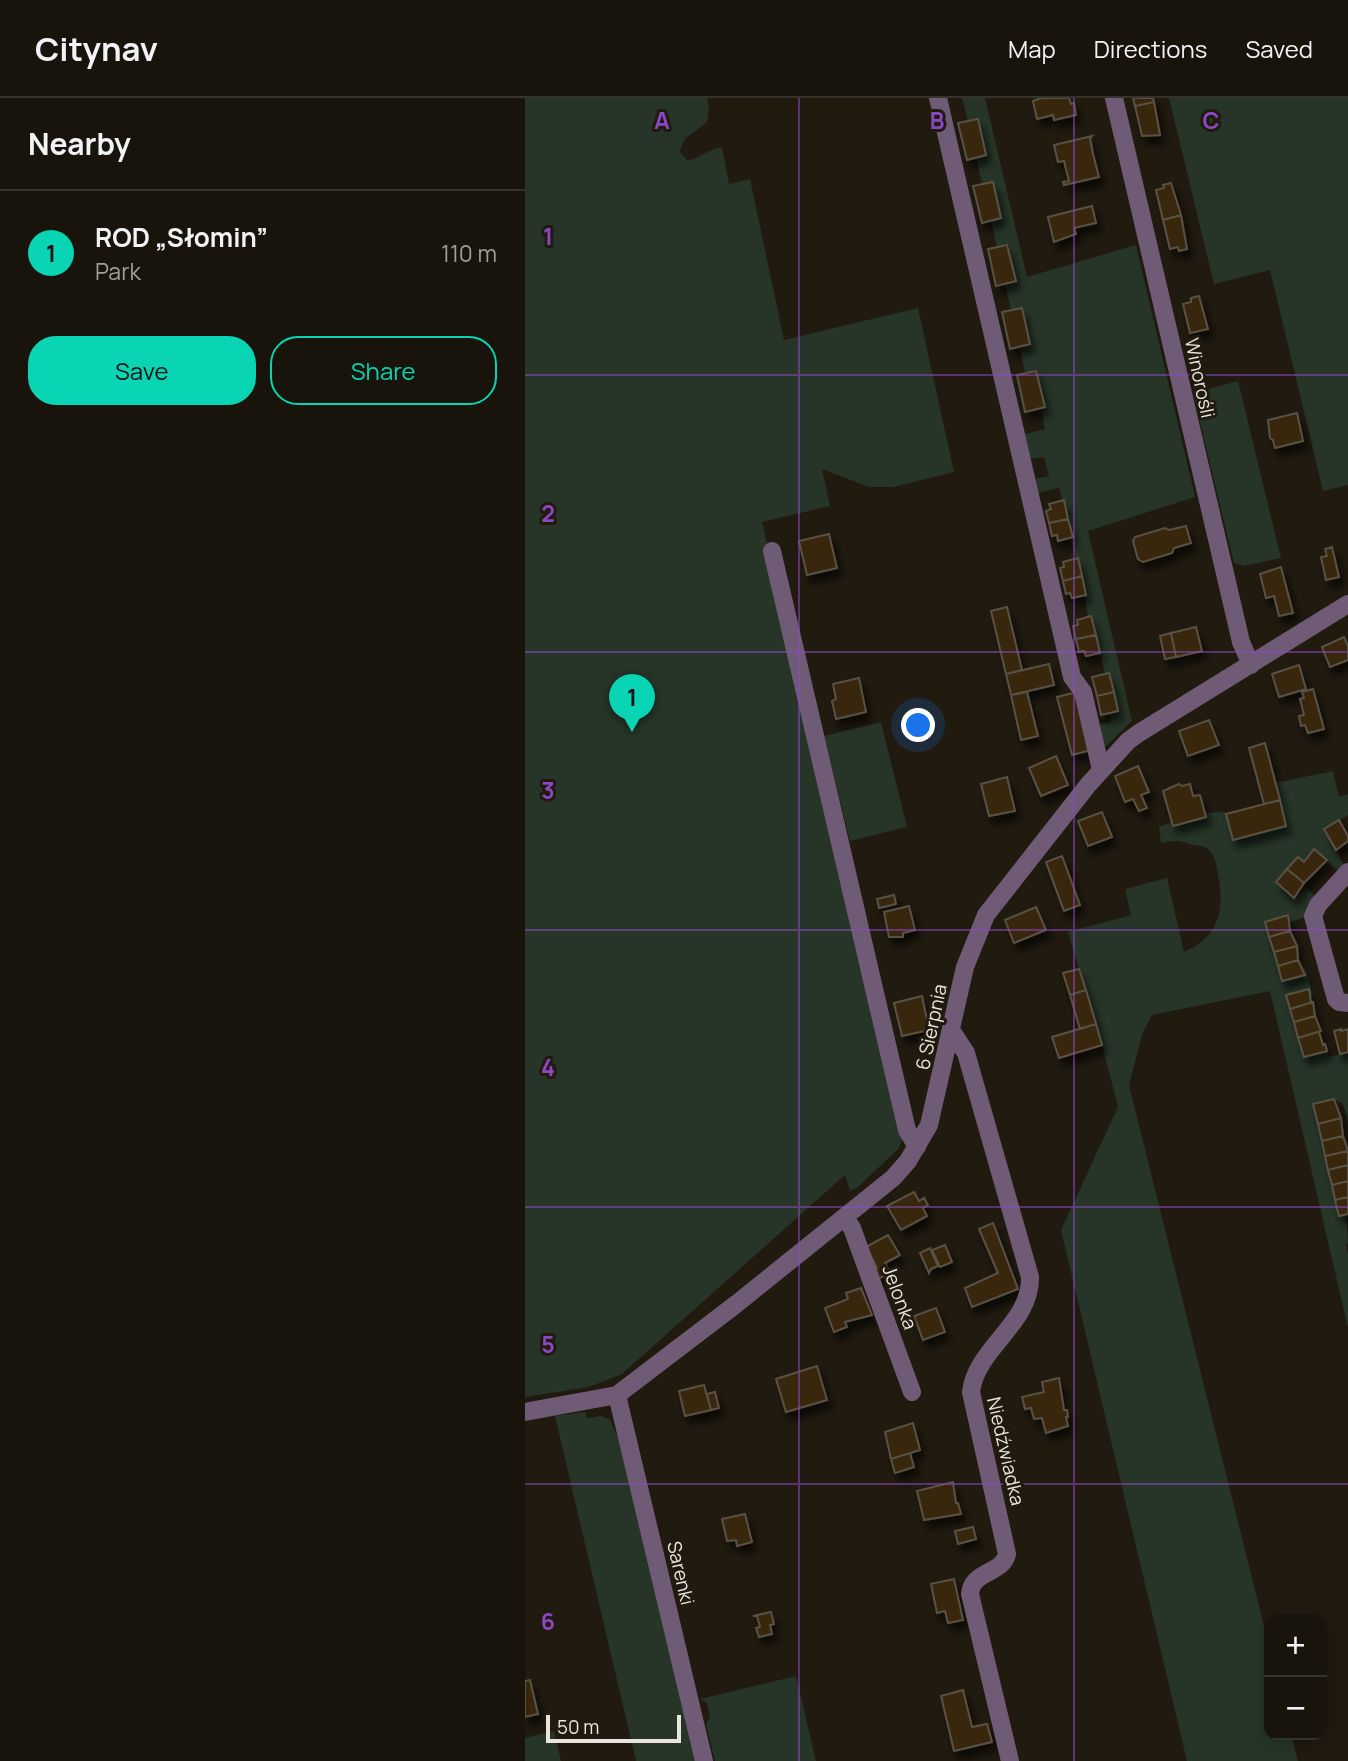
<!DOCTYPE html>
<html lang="en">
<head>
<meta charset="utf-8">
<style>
	body { margin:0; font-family:Manrope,sans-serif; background:#252119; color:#f1f3f6 }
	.controls { position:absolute; right:21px; bottom:21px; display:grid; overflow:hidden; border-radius:14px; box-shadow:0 4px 18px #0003 }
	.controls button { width:63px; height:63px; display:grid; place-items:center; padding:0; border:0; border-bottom:2px solid #36332c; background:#18140b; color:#f1f3f6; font:35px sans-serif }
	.scale { position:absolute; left:21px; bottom:18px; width:135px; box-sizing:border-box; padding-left:7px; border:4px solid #e9e5dd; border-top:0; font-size:19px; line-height:24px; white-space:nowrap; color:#e9e5dd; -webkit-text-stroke:5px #201a0f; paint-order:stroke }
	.you { position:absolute; left:394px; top:628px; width:24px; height:24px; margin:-18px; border:5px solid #fff; border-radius:50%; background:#1a73e8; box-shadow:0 0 0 10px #1a73e833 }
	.badge { display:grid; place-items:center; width:46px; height:46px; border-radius:50%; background:#09d5b5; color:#111; font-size:23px; font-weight:700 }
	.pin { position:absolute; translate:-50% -58px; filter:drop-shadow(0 2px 4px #0008) }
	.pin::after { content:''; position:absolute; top:37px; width:24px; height:21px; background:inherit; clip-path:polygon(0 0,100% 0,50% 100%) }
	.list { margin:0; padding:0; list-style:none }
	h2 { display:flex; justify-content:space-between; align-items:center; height:91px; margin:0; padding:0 28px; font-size:30px }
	h2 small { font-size:23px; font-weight:400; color:#9f9e9d }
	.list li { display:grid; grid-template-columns:46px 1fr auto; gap:21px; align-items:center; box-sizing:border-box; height:126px; padding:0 28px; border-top:2px solid #36332c }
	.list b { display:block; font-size:26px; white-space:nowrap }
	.list p { margin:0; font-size:23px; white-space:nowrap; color:#9f9e9d }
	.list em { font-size:23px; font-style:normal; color:#9f9e9d }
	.actions { display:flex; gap:14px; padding:21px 28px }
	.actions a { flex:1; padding:16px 0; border:2px solid #09d5b5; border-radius:28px; text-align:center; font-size:24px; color:#09d5b5 }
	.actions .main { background:#09d5b5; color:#111 }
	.map { position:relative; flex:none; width:823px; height:1663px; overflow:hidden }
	header { display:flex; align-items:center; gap:42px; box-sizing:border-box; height:98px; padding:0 35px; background:#18140b; border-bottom:2px solid #36332c }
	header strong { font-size:33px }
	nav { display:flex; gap:38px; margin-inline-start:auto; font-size:24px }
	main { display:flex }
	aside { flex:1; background:#18140b }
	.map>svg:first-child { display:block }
	.green { fill:#263527 }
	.building { fill:#38270a; stroke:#595145; stroke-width:2; filter:url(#shadow) }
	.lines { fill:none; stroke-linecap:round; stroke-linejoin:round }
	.minor { stroke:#705b76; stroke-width:18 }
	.grid { fill:none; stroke:#8c48c4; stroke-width:2; stroke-opacity:0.55 }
	.labels { text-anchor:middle; stroke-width:6; stroke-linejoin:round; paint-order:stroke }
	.street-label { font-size:19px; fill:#e9e5dd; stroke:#201a0f }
	.grid-label { font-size:23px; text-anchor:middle; font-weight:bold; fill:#8c48c4; stroke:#201a0f; stroke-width:6; stroke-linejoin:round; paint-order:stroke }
</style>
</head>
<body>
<header>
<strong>Citynav</strong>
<nav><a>Map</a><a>Directions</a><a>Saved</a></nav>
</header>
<main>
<aside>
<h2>Nearby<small></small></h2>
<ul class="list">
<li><span class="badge">1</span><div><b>ROD „Słomin”</b><p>Park</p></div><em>110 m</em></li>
</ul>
<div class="actions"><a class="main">Save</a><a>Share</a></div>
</aside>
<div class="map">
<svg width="823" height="1663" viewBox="0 0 823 1663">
	<defs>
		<filter id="shadow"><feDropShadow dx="4.5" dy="8" stdDeviation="3.5" flood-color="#0009"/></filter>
	</defs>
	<rect width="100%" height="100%" fill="#201a0f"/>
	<!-- green -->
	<path class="green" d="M0 0H182L184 10 182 24 160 41 154 53 163 63C176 59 184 51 197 49L204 86 225 81 259 242 393 210 429 374 368 389H344L297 371 305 408 237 424 377 1029V1042L374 1050 332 1090 325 1093 320 1077 97 1276 64 1289 0 1299Z
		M437 0H460L502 179 611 147 670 399 563 433 607 623 577 652 572 627 586 624 585 615 593 612 584 576H580L567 519H563L557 478 545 440 548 438 534 390 512 395 509 381 524 378 519 359 505 361 499 336 520 331 516 310 519 309 511 273 500 275 495 249 505 246 497 210 486 212 480 186 491 183 483 147 472 149 466 123 476 120 468 84 457 86 451 60 461 57 453 21 443 23Z
		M644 0H823V387L798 393 745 172 689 186Z
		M713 283 756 460 719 468 709 465 668 295Z
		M356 624 382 729 325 743 299 638Z
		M808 673 814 699 823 696V717L799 732 819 767 813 773 790 752 779 764 773 759 751 785 769 800 782 790 791 799 778 820 765 824 762 817 740 824 757 883 780 877 779 866 788 898H786L784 891 761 898 779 959 802 953 804 959 823 954V1023L818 1006 809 1001 788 1006 814 1118 821 1116 823 1145 821 1146 823 1157V1230L745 893 627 917 617 937 604 987 744 1548V1637H766L773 1663H662L536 1132 593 1009 577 947 543 834 606 817 600 791 642 780 659 854C694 839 700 811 693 777 692 768 690 757 683 751 679 747 673 748 668 747 655 742 649 742 636 745L634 729 647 724 649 728 681 720 680 715 700 714 708 742 761 728 750 685Z
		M60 1314 62 1320 76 1318 85 1322 96 1346 172 1663H111L30 1318Z
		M271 1578 291 1663H190L181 1626 185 1619 182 1605 175 1601Z
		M29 1633 36 1663H0V1640Z"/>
	<!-- building -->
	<path class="building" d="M517 0H544L546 6 549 5 551 17 529 22 528 17 512 21 508 3Z
		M608 0H628L629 4 610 8Z
		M629 4 635 37 617 38 610 8Z
		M453 21 461 57 442 62 433 25Z
		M567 38 565 40 568 56 574 79 539 87 538 84 544 83 539 63 533 64 529 47Z
		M468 84 476 120 457 125 448 88Z
		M646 85 656 117 638 122 631 92 639 90 638 87Z
		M567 108 571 125 549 130 551 136 529 144 523 119Z
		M656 117 662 151 654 153 653 149 645 151 638 122Z
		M482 147 491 183 471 188 463 151Z
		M674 198 683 231 665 235 658 206 666 204V200Z
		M497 210 505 246 485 251 477 214Z
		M511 273 520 309 500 314 492 277Z
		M772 315 778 343 750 350 748 342 745 340 743 322Z
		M539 402 543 421 524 425 521 413 526 411 524 406Z
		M543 421 548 439 533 443 532 437 527 438 524 425Z
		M661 428 666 445 649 450 647 455 618 464 613 461 608 443 610 439 640 430 644 432Z
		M304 436 312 470 282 477 274 443Z
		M807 449 814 479 801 482 796 459 802 458 800 451Z
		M553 460 557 478 538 483 535 470 539 469 538 464Z
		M756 469 768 515 754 518 749 498 741 500 735 476Z
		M557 478 561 497 547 500 545 495 541 496 538 483Z
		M482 509 497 572 481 576 466 513Z
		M566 518 571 537 551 541 548 528 553 527 552 522Z
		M671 529 677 553 651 559 646 535Z
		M646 535 651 559 640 561 635 538Z
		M571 537 575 555 561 558 559 553 554 554 551 541Z
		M819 539 823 548V562L805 569 797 549Z
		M524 566 529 587 486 597 481 576Z
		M774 567 781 591 754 599 747 576Z
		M584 575 589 594 572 598 567 579Z
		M334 580 341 614 311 621 307 603 311 601 308 586Z
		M788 591 799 631 783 635 780 627 776 628 774 618 779 617 775 601 779 600 777 594Z
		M502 594 513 638 496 642 486 597Z
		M552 594 566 652 547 657 532 599Z
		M589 594 593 613 576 617 572 598Z
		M684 622 694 647 663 658 654 633Z
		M740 645 755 702 739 706 724 650Z
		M531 658 543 687 516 698 504 670Z
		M613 668 624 694 616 697 622 710 614 713 608 701 600 704 590 678Z
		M482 679 490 713 464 718 456 686Z
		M654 686 657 688 665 686 668 698 675 697 681 719 648 728 638 693Z
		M755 702 761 728 708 742 701 716Z
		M577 714 587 739 563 748 553 723Z
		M814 722 823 738V743L811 752 799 731Z
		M789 751 802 762 779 785 762 771 773 759 779 764Z
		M537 758 555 807 539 813 521 764Z
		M762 771 779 785 769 800 751 784Z
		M369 797 371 806 354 810 352 801Z
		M384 808 390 832 378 835V839H364L359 814Z
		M511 809 521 832 489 845 480 822Z
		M763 817 765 833 744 839 740 824Z
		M765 833 772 848 749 854 744 839Z
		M772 848 773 862 753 868 749 854Z
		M773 862 780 877 757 883 753 868Z
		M554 871 561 892 545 897 538 875Z
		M784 891 786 905 788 904 765 911 761 897Z
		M561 892 571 926 555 931 545 897Z
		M397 898 404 932 377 938 369 905Z
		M788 904 790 918 769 924 765 911Z
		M790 918 796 933 773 940 769 924Z
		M571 926 577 947 534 960 527 939Z
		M816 931V933L823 931V954L815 956 809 933Z
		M796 933 794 934 798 947 800 946 802 953 779 959 773 940Z
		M809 1001 816 1020 793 1026 788 1006Z
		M816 1020 818 1038 797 1043 793 1026Z
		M818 1038 823 1053 800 1058 797 1043Z
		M823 1053V1067L803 1072 800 1058Z
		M823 1067V1083L807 1087 803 1072Z
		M823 1083V1099L810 1102 807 1087Z
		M389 1094 394 1103 399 1100 403 1107 398 1110 402 1118 376 1132 362 1108Z
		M823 1099V1116L814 1118 810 1102Z
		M468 1125 493 1191 447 1209 440 1190 473 1175 454 1131Z
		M363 1137 375 1157 360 1165 365 1175 353 1181 348 1172 352 1170 341 1149Z
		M420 1147 427 1164 415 1169 407 1152Z
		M405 1150 413 1168 406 1171 404 1175 395 1155Z
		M336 1190 347 1217 320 1224 322 1229 309 1234 300 1210 323 1201 321 1195Z
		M411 1210 420 1234 398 1242 389 1218Z
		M292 1268 302 1302 261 1314 251 1281Z
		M534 1280 539 1312H542L543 1319H541L543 1328 521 1335 517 1320 509 1321 506 1310 500 1311 497 1299 519 1294 517 1284Z
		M179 1287 186 1312 160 1318 154 1293Z
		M190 1294 194 1310 186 1312 182 1296Z
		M388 1325 395 1352 366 1361 360 1334Z
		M385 1355 389 1369 370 1375 366 1361Z
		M428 1384 431 1405H433L436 1416 399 1422 392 1393Z
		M220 1416 227 1444 212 1448 211 1442 202 1443 197 1421Z
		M448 1429 451 1441 433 1446 430 1433Z
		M429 1481 438 1522 423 1525 420 1513 412 1515 406 1486Z
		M246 1514 249 1526 245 1527 247 1536 234 1539 231 1530 235 1529 232 1518H228Z
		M5 1582 13 1616 0 1619V1583Z
		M438 1592 447 1629 462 1626 467 1644 429 1653 416 1598Z"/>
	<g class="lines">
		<!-- minor -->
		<path class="minor" d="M413 0 547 579 558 594 576 672
			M589 0 716 544 726 567
			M247 453 382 1032 392 1049
			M823 774 793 807 788 818 811 901 814 904 823 905
			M426 932 441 955 505 1179C506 1226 451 1250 446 1294L482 1456C478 1476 447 1472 445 1496L485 1663
			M320 1120 327 1130 387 1294
			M92 1297 179 1663
			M0 1314 92 1297 210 1207 368 1080 383 1063 404 1027 440 869 461 817 563 687 603 643 614 635 823 506"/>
	</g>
	<!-- grid -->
	<path class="grid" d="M274 0V1663M549 0V1663M0 277H823M0 554H823M0 832H823M0 1109H823M0 1386H823"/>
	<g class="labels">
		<!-- street labels -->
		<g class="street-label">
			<text transform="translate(675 280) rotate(78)" y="7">Winorośli</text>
			<text transform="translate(406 929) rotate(-78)" y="7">6 Sierpnia</text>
			<text transform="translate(375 1199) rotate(70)" y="7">Jelonka</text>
			<text transform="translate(481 1353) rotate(77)" y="7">Niedźwiadka</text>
			<text transform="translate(156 1475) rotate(77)" y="7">Sarenki</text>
		</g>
	</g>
	<g class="grid-label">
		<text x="137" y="31">A</text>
		<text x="412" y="31">B</text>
		<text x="686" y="31">C</text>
		<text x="23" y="147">1</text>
		<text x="23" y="424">2</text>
		<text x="23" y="701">3</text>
		<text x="23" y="978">4</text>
		<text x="23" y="1255">5</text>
		<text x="23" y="1532">6</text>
	</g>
</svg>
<div class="controls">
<button>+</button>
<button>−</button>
</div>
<div class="scale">50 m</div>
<div class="you"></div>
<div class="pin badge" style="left:107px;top:634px">1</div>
</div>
</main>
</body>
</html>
